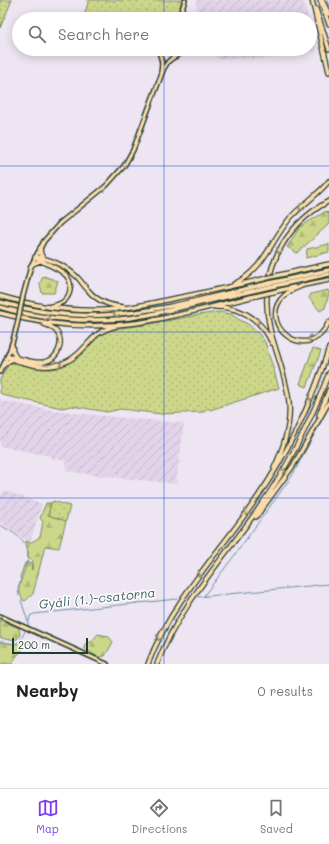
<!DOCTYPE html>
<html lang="en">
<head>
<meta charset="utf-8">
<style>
	body { margin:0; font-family:Mali,sans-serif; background:#f2f2f2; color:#202124 }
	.scale { position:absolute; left:12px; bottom:10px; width:76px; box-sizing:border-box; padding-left:4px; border:2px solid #1f3d34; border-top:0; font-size:11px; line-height:14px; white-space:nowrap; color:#1f3d34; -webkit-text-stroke:3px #fff; paint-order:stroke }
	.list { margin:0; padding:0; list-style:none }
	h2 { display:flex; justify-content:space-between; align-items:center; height:52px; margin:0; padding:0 16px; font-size:17px }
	h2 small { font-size:13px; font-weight:400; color:#757577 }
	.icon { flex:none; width:22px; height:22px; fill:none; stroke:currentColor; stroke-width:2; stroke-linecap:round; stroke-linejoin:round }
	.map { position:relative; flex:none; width:329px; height:664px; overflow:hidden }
	.search { position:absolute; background:#fff; box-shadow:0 2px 10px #0003; left:12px; right:12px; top:12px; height:44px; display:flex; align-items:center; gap:10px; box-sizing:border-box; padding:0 14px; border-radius:22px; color:#757577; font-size:15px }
	.sheet { height:124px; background:#fff }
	nav { display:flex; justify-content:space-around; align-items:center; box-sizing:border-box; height:56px; border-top:1px solid #e0e0e0; background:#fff; font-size:11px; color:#757577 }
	nav a { display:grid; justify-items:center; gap:2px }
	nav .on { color:#7c3aed }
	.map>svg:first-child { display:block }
	.industrial { fill:url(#industrial-furrows) }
	.grass { fill:url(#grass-dots); stroke:#768a5f }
	.forest { fill:url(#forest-firs); stroke:#768a5f }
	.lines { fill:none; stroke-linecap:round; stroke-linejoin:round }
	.stream { stroke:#6990a8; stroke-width:1 }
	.major-casing { stroke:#1f3d34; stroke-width:6 }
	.highway-casing { stroke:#1f3d34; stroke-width:6 }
	.major { stroke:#fddcac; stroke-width:3 }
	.highway { stroke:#fddcac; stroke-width:3.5 }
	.major-bridge-casing { stroke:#1f3d34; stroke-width:6; stroke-linecap:butt }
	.highway-bridge-casing { stroke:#1f3d34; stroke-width:6; stroke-linecap:butt }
	.major-bridge { stroke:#fddcac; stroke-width:3 }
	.highway-bridge { stroke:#fddcac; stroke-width:3.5 }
	.oneway { stroke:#8e8c70 }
	.grid { fill:none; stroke:#1d4ed8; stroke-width:1; stroke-opacity:0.55 }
	.labels { text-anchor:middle; stroke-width:3; stroke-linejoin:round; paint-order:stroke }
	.water-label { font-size:13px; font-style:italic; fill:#3e6064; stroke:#fff }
</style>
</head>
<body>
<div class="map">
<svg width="329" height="664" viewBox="0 0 329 664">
	<defs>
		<pattern id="industrial-furrows" width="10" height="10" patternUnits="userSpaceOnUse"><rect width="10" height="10" fill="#e2d3e9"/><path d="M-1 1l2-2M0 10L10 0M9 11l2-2" fill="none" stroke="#c1b6c8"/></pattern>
		<pattern id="grass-dots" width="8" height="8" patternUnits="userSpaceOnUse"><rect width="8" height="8" fill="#ccd78a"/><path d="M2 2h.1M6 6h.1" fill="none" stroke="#afb978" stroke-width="1.8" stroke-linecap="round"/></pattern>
		<pattern id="forest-firs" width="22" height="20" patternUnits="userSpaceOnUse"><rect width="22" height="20" fill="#ccd78a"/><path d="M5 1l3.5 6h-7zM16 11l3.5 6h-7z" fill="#afb978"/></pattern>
	</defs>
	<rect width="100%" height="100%" fill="#eee5f2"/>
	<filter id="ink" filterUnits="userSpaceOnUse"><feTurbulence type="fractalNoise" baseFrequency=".025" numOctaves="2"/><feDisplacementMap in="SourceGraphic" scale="8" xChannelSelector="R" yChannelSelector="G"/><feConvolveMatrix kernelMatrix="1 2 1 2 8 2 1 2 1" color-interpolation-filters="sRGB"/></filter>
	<g filter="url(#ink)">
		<!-- industrial -->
		<path class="industrial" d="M197 0H303L309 19H199L196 6Z
			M310 23 316 51 269 58 217 59V51L216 49H310Z
			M0 399 2 401 52 410 106 416 184 423 176 484 93 475 66 471V461L50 458V456L0 446Z
			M3 490 42 504 30 543 0 522V499Z"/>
		<!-- grass -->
		<path class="grass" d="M0 0H12L0 28Z
			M87 0H182L176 19H83L88 3Z
			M219 312 231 314 238 319 248 324 260 335 265 342 267 348 269 356 272 364 279 388 210 410 208 408 203 412 161 414 121 409 107 412 72 406 62 408 6 396 0 393V379L9 364 11 363H15C49 371 60 375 86 348 94 340 100 333 111 330 121 327 133 327 144 325 169 321 193 315 219 312Z
			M53 501 70 506 66 521 48 515 51 503Z"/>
		<!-- forest -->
		<path class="forest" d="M326 211 329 214V222L328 225 297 253 287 247 300 227Z
			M329 244V252L306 258 307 249Z
			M43 276 58 281 54 293H42L40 284Z
			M328 290 329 293 325 308 320 311 309 298 311 294Z
			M313 348 321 351 307 387 300 384Z
			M46 503H51L48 515 66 521 59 548 45 546 33 594 25 601 23 600 18 589 21 580 20 577 25 563 27 562 31 564 32 570 33 561 28 558V551L25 544 26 541 30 543 40 537 43 522 40 518Z
			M0 620 19 628 20 635 17 639C11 640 5 640 0 637Z
			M98 634 108 636 113 642 105 656 98 657 84 648 85 644 91 642Z
			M21 641 28 643C23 651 16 654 12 664H0V642C7 642 16 646 21 641Z"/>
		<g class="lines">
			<!-- stream -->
			<path class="stream" d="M327 0 329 6
				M0 525C12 532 29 540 28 556 28 563 24 571 22 577 20 584 17 589 19 596
				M198 597 329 584
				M203 597 234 556 292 476 329 407
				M21 600 28 622
				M28 626 30 616 34 614 177 599
				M0 642C17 643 17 649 25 631"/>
			<!-- major casing -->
			<g class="major-casing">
				<path id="major" d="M179 19 185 0
					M158 49C161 58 163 61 161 72
					M23 296 31 266 44 241 60 223 106 186 124 166 133 150 164 68C166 66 167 62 170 60 176 55 179 57 182 49
					M0 372C8 357 13 342 17 325
					M0 616 107 664"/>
			</g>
			<!-- highway casing -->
			<g class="highway-casing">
				<path id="highway" d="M312 0 329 72
					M320 0 329 24
					M322 0 329 14
					M316 9 329 49
					M40 248 41 255 44 258
					M35 257C49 258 65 266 75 275 80 279 83 285 88 290 97 301 109 306 124 307
					M36 258C49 267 77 271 69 294 66 302 59 305 51 306
					M31 266 33 264 40 261
					M275 276 329 264
					M274 282 329 270
					M234 284C265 269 270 241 291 217 303 204 318 195 329 181
					M304 285C297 288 290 290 285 295 254 322 307 368 329 322
					M304 285 329 280
					M274 286 329 274
					M273 292 294 287
					M0 296C34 306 69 312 105 310 127 309 149 304 171 299 202 293 233 286 263 279
					M0 302C34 312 70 317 105 315 158 312 210 297 261 285
					M0 307C39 319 80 322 120 319 142 317 163 312 183 307 209 301 235 295 261 289
					M215 307C241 307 261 319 272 343
					M0 313C44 325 91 329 136 323 178 317 219 304 260 295
					M12 345 13 352 16 357
					M8 357C14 361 22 362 29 364 48 369 66 366 81 351 95 337 95 332 116 326
					M9 357C20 357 32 364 44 362 58 360 66 341 55 330 52 327 48 325 44 324
					M4 365 9 361 13 359
					M319 415 329 390
					M274 468C284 447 291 426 289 403 287 378 276 354 270 329 258 276 281 227 329 201
					M256 517 293 466 329 402
					M148 664C172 600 219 553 257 498 289 452 312 401 329 348
					M157 664C180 604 225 557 261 505 290 464 311 420 329 373"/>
			</g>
			<!-- major -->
			<use href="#major" class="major"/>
			<!-- highway -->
			<use href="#highway" class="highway"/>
			<!-- major-bridge casing -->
			<g class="major-bridge-casing">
				<path id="major-bridge" d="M17 325 23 296"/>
			</g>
			<!-- highway-bridge casing -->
			<g class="highway-bridge-casing">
				<path id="highway-bridge" d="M263 279 275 276
					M261 285 274 282
					M261 289 274 286
					M260 295 273 292"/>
			</g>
			<!-- major-bridge -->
			<use href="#major-bridge" class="major-bridge"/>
			<!-- highway-bridge -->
			<use href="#highway-bridge" class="highway-bridge"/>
		</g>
		<!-- one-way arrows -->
		<defs><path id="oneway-chevron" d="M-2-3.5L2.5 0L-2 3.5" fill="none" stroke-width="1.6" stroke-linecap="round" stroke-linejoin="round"/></defs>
		<g class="oneway">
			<use href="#oneway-chevron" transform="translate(301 208) rotate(138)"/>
			<use href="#oneway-chevron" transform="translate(279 251) rotate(116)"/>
			<use href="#oneway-chevron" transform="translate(116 314) rotate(175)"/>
			<use href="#oneway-chevron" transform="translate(47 317) rotate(8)"/>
			<use href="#oneway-chevron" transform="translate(257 322) rotate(43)"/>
			<use href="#oneway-chevron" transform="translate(310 339) rotate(163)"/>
			<use href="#oneway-chevron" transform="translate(59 364) rotate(-17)"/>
			<use href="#oneway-chevron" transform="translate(311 398) rotate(113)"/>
			<use href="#oneway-chevron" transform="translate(284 471) rotate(-59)"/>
			<use href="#oneway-chevron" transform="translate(247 513) rotate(126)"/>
			<use href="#oneway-chevron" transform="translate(200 574) rotate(128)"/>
			<use href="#oneway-chevron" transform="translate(159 638) rotate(116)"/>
		</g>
	</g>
	<!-- grid -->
	<path class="grid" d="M164 0V19M164 49V664M0 166H329M0 332H329M0 498H329"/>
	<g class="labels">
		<!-- water labels -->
		<g class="water-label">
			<text transform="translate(97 598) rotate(-6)" y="5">Gyáli (1.)-csatorna</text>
		</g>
	</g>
</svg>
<div class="scale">200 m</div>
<div class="search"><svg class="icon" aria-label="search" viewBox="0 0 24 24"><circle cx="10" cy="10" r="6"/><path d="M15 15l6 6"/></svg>Search here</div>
</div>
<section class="sheet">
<h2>Nearby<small>0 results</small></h2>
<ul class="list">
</ul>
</section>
<nav>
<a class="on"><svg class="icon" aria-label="map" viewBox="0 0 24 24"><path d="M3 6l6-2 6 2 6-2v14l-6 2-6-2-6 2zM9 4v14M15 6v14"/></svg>Map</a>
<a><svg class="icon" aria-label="directions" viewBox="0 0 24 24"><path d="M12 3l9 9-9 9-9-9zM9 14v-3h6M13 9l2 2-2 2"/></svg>Directions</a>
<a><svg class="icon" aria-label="saved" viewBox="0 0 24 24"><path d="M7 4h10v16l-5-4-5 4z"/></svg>Saved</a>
</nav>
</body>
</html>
